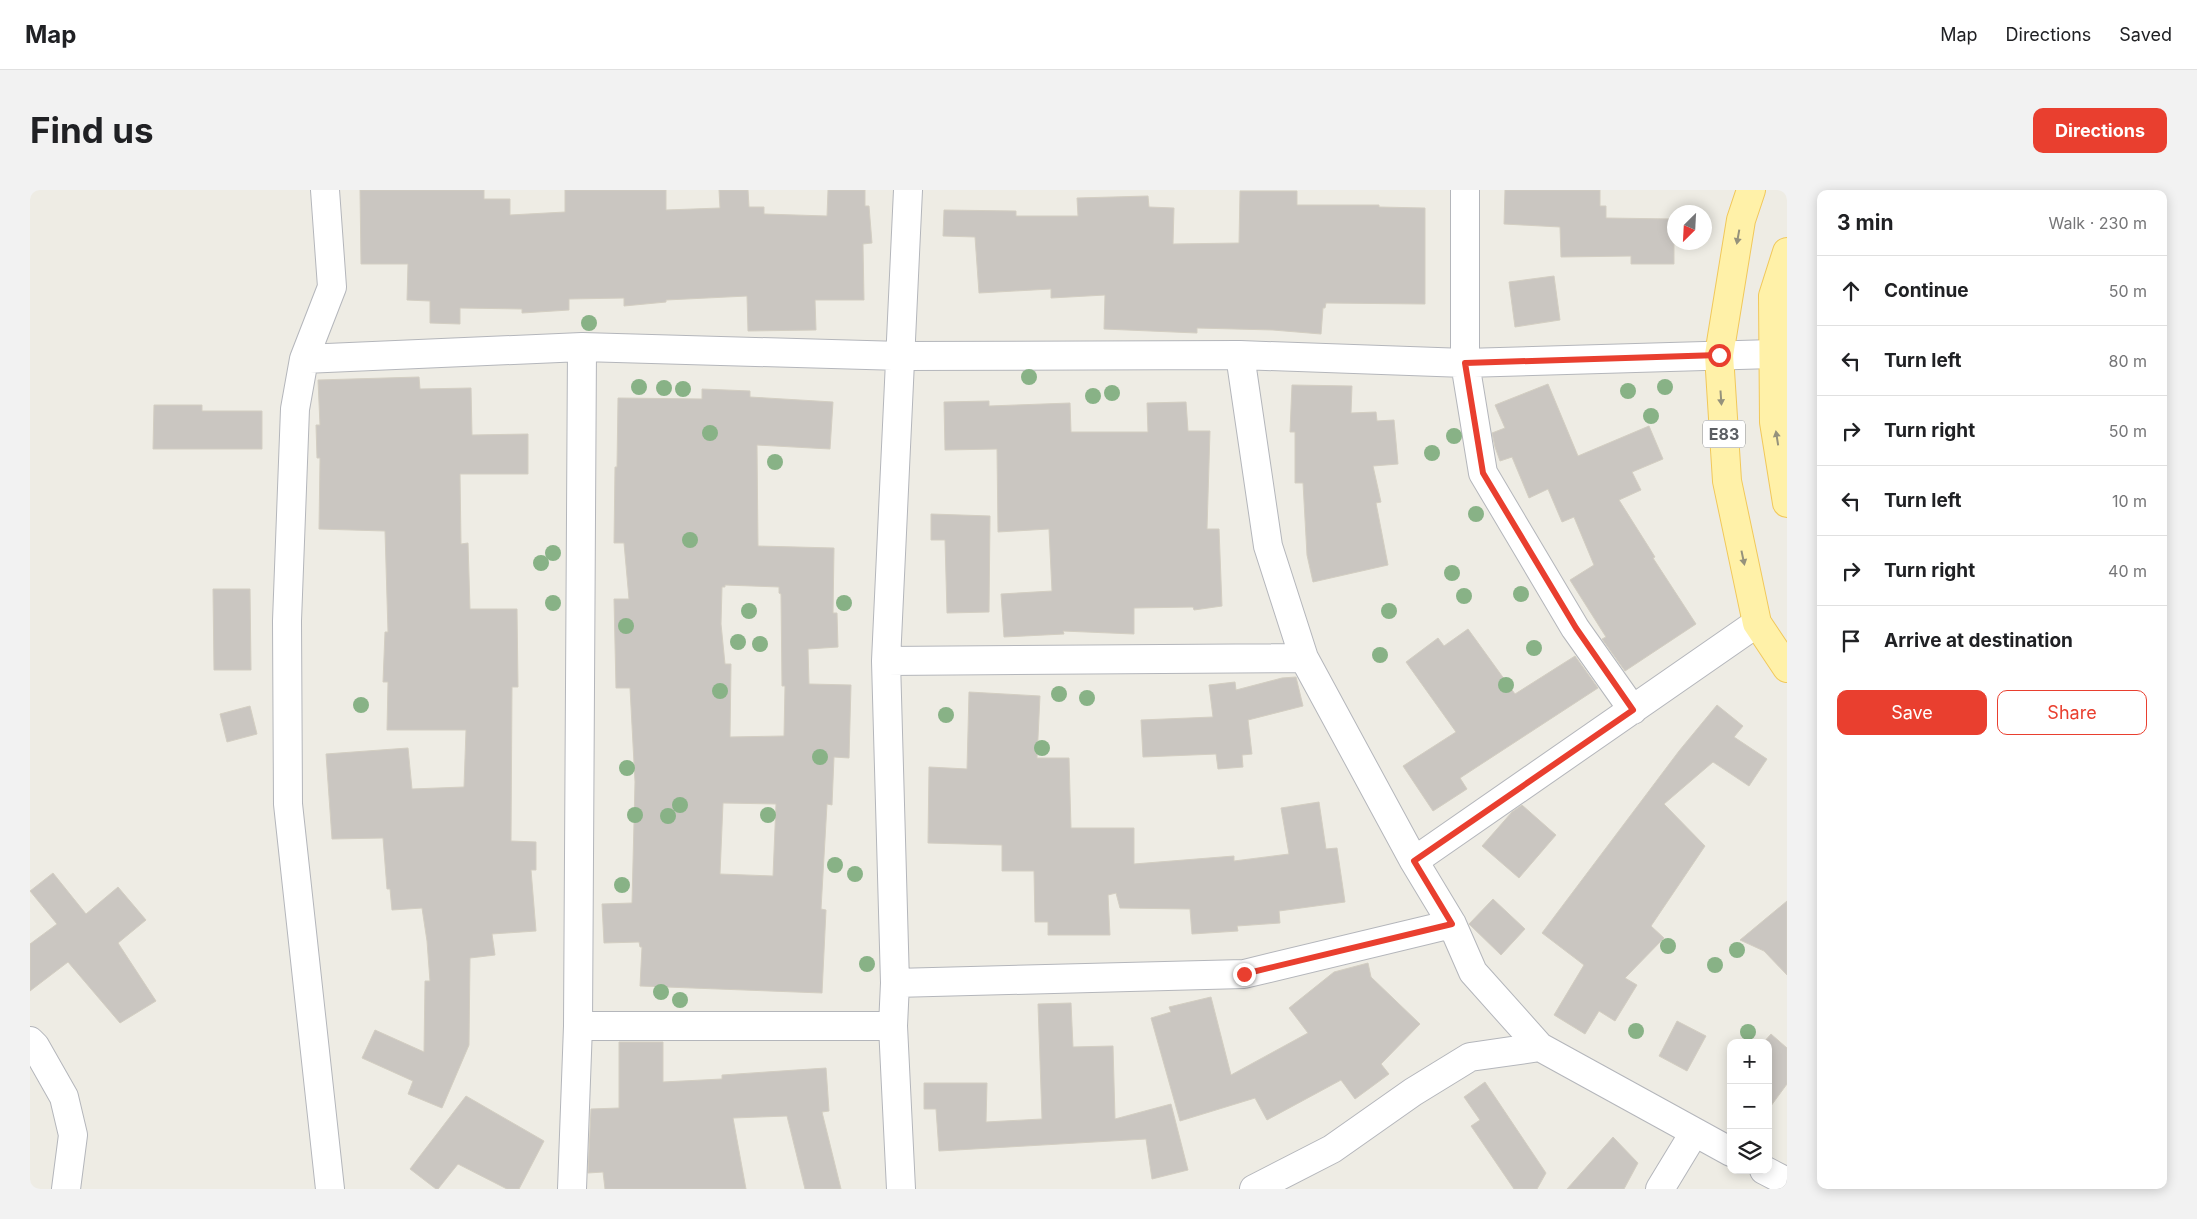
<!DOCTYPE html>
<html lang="en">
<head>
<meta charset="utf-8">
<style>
	body { margin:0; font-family:Inter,sans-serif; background:#f2f2f2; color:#202124 }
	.controls { position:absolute; right:15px; bottom:15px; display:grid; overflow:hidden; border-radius:10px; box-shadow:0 2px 12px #0003 }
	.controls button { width:45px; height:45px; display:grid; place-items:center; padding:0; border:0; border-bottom:1px solid #e0e0e0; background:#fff; color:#202124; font:25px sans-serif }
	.compass { position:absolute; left:1637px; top:15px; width:45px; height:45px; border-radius:50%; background:#fff; box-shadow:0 2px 12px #0003; rotate:204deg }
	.stop { position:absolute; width:15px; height:15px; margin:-11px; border:4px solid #e93f2f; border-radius:50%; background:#fff }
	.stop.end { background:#e93f2f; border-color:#fff; box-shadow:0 1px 5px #0008 }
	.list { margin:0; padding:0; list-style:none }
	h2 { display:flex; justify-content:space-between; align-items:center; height:65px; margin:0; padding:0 20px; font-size:21px }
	h2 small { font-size:16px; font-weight:400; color:#757577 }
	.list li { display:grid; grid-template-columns:32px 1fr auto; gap:15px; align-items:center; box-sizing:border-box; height:70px; padding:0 20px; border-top:1px solid #e0e0e0 }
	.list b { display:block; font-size:19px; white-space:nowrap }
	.list em { font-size:16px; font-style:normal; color:#757577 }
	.actions { display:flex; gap:10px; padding:15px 20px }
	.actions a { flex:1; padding:11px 0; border:1px solid #e93f2f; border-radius:10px; text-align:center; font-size:18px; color:#e93f2f }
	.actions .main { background:#e93f2f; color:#fff }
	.icon { flex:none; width:28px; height:28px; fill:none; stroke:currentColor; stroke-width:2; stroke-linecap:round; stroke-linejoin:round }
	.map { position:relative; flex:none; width:1757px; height:999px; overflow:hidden; border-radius:10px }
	header { display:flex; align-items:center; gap:30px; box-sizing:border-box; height:70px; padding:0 25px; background:#fff; border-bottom:1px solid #e0e0e0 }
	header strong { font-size:24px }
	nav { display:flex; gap:28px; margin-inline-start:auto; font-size:18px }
	.intro { display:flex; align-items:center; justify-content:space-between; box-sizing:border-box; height:120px; padding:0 30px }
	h1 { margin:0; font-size:35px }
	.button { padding:12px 22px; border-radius:10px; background:#e93f2f; color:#fff; font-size:18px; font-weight:700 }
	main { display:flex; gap:30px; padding:0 30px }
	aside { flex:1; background:#fff; border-radius:10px; box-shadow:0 2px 12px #0003 }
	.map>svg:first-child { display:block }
	.building { fill:#cac6c1; stroke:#d3cec2; fill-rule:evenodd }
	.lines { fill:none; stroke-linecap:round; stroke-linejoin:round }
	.street-casing { stroke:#b4b6bb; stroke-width:30 }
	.primary-casing { stroke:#f1c85a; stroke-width:30 }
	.street { stroke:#fff; stroke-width:28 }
	.primary { stroke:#fff1a8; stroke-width:28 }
	.tree { fill:#88b286 }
	.oneway { fill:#95927c }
	.route { stroke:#e93f2f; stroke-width:6 }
	.labels { text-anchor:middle; stroke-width:5; stroke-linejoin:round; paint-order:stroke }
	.shield { fill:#fff; stroke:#8d8f92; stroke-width:1 }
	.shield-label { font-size:16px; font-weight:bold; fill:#5c5f64 }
</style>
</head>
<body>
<header>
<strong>Map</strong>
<nav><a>Map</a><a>Directions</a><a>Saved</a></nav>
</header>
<div class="intro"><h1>Find us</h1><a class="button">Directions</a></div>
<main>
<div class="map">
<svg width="1757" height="999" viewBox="0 0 1757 999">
	<rect width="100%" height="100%" fill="#eeece4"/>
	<!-- building -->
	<path class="building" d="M330 0H454V9H480V25L535 22V0H636V20L690 18 689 0H718L719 17H734V24L797 26 798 0H835V16H839L842 53 833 54 834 110H785L786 140 718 141 717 106 636 110V112L594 116V108L539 109V120L492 123V119L430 118V134L400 133V111L377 110 378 74H331Z
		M1475 0H1570V16H1576V28L1644 29V74H1601V66L1531 67 1530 37 1474 34Z
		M1210 1H1267V15H1349V17L1395 18V114L1296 113 1295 118H1293L1291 144 1243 140 1167 138V143L1074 139 1075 105 1021 108V99L949 103 945 47 913 46 914 20 986 21V26H1048L1047 8 1118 6 1119 17 1144 18 1143 54 1209 53Z
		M1524 86 1530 130 1485 137 1479 92Z
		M389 187 390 199 441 198 442 245 498 244V284H430L431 354 438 353 440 419H487L488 497H482L481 651 506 652V680H501L506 741 462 744 465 765 440 768 439 855 412 918 378 904 383 891 332 868 345 840 394 862 395 791H400L397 751 392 718 362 720 360 699H357L353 648 302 649 296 564 378 558 382 599 434 597 436 540H357L358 492H353L355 442H358L355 341 289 339 290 268H287L286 235H290L288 190Z
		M1518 194 1548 266 1619 236 1633 269 1602 282 1611 300 1589 310 1625 367 1623 368 1666 434 1595 481 1572 449 1576 447 1540 390 1564 375 1544 327 1532 332 1518 299 1499 308 1482 267 1470 271 1465 257 1462 243 1475 238 1465 215Z
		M1262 195 1322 196 1321 223 1346 222 1347 231 1364 230 1368 274 1343 276 1351 312 1346 313 1358 375 1283 392 1277 365 1273 293H1265V242H1260Z
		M672 199 720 201V207L803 212 800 259 727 255 728 356 804 358 803 423H807L808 457 778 459 779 494 821 495 819 568 804 567 802 615 797 614 791 719 796 720 792 803 610 796 612 757H610L609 752 574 753 572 714 602 713 605 592 600 498H586L584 409H599L594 353H584L585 277H587L588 208 672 209ZM695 395 749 397V403L751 404 752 496H755L754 546 700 547 701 474H695L691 434 692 397H695ZM693 613 746 614 743 686 690 684Z
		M959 211V216L1040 213 1041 242H1118L1117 213 1156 212 1158 241H1180L1177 339H1189L1192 416 1164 420 1163 417 1104 418V444L1033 441 1034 444 974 447 971 404 1022 401 1019 339 968 342 967 259 915 260 914 212Z
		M124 215H172V221H232V259H123Z
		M901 324 960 326 959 422 917 423 915 350H901Z
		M183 399H220L221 480H184Z
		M1438 439 1485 504 1545 466 1568 498 1430 588 1437 599 1403 621 1373 576 1426 542 1376 472 1408 448 1414 456Z
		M1266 487 1273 516 1218 530 1222 564 1212 565 1213 577 1188 579 1186 564 1113 567 1111 530 1183 527 1179 495 1205 492 1206 500 1252 488Z
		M939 502 1010 506 1007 568H1039L1041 638H1104V674L1204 666V671L1259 664 1251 618 1289 612 1296 659 1307 658 1315 712 1249 721 1250 733 1207 736 1208 741 1162 744 1160 719 1090 718 1086 703 1078 705 1080 745H1018V732H1005L1004 681H972V655L898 653 899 577 937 579Z
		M1687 515 1713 536 1704 547 1737 569 1719 596 1683 572 1634 614 1675 656 1621 736 1634 748 1595 788 1607 795 1585 831 1569 821 1555 844 1524 825 1554 775 1512 743 1649 561Z
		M220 516 227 544 197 552 190 524Z
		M1492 615 1526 645 1489 688 1452 656 1482 622Z
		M23 683 56 724 88 697 116 730 88 753 126 811 90 833 38 772 0 801V754L27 734 0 701Z
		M1463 709 1495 739 1471 765 1439 734Z
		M1757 711V785L1734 761 1710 750Z
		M1338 773 1341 787 1390 834 1351 874 1359 884 1325 909 1311 890 1237 930 1225 908 1150 931 1121 828 1141 822 1139 817 1181 807 1201 885 1278 843 1259 818 1304 782Z
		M1041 813 1043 857 1083 856 1085 929 1141 914 1158 980 1122 989 1116 949 909 961 906 919H894V893H957L956 932 1012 929 1008 814Z
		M1647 831 1676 846 1657 881 1629 866Z
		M1741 844 1757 858V894L1738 920V853H1733Z
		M589 852H633V892L692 889V885L796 878 799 921 792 922 811 999H775L757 926 703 928 716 999H575L573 982 558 983 561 919 589 918Z
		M1455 892 1516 983 1507 999H1484L1441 936 1450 930 1434 907Z
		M436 906 514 951 489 999H477L428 974 408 999H406L380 979Z
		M1583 947 1608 973 1594 999H1537Z"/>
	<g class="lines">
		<!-- street casing -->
		<g class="street-casing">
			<path id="street" d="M1435 0V173L1453 283 1545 438 1603 520
				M1210 165 1238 356 1274 468 1384 671 1422 734 1443 782 1510 857 1701 962
				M274 169 302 97 295 0
				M856 471 1274 468
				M1384 671 1727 433
				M865 793 1214 784 1422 734
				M548 836H863
				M0 851 5 856 34 907 43 945 36 999
				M1734 980 1757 992
				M300 999 258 614 257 431 265 219 274 169 552 157 871 166 1210 165 1435 173 1743 164
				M542 999 548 836 552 157
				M871 999 863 836 865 793 856 471 878 0
				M1224 999 1302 959 1383 902 1440 867 1510 857
				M1630 999 1664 943"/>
		</g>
		<!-- primary casing -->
		<g class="primary-casing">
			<path id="primary" d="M1721 0 1711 30 1689 165 1697 291 1727 433 1757 478
				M1757 62 1743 106 1744 232 1757 313"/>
		</g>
		<!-- street -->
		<use href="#street" class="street"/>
		<!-- primary -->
		<use href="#primary" class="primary"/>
	</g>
	<!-- trees -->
	<g class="tree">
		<circle cx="559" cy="133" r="8"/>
		<circle cx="999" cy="187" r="8"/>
		<circle cx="609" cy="197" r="8"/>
		<circle cx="1635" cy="197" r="8"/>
		<circle cx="634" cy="198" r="8"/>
		<circle cx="653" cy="199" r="8"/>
		<circle cx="1598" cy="201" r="8"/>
		<circle cx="1082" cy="203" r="8"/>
		<circle cx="1063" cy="206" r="8"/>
		<circle cx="1621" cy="226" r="8"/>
		<circle cx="680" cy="243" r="8"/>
		<circle cx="1424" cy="246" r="8"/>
		<circle cx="1402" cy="263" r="8"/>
		<circle cx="745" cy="272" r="8"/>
		<circle cx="1446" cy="324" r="8"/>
		<circle cx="660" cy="350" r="8"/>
		<circle cx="523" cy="363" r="8"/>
		<circle cx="511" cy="373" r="8"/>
		<circle cx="1422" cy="383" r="8"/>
		<circle cx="1491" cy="404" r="8"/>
		<circle cx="1434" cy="406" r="8"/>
		<circle cx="523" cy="413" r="8"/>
		<circle cx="814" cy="413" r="8"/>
		<circle cx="719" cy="421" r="8"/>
		<circle cx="1359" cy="421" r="8"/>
		<circle cx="596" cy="436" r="8"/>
		<circle cx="708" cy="452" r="8"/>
		<circle cx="730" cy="454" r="8"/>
		<circle cx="1504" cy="458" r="8"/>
		<circle cx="1350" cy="465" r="8"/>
		<circle cx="1476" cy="495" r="8"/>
		<circle cx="690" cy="501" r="8"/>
		<circle cx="1029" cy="504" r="8"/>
		<circle cx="1057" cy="508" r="8"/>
		<circle cx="331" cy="515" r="8"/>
		<circle cx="916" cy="525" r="8"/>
		<circle cx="1012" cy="558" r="8"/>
		<circle cx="790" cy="567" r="8"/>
		<circle cx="597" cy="578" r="8"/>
		<circle cx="650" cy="615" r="8"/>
		<circle cx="605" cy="625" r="8"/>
		<circle cx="738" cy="625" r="8"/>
		<circle cx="638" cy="626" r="8"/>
		<circle cx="805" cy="675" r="8"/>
		<circle cx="825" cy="684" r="8"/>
		<circle cx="592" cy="695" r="8"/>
		<circle cx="1638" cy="756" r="8"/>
		<circle cx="1707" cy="760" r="8"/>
		<circle cx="837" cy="774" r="8"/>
		<circle cx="1685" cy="775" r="8"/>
		<circle cx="631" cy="802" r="8"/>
		<circle cx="650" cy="810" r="8"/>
		<circle cx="1606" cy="841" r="8"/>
		<circle cx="1718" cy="842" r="8"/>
	</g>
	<!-- one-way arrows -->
	<defs><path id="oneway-solid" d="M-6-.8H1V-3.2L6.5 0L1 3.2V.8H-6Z" transform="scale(1.25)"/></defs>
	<g class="oneway">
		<use href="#oneway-solid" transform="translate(1708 47) rotate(100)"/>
		<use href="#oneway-solid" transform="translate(1691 208) rotate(86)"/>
		<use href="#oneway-solid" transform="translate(1747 248) rotate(-99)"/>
		<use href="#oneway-solid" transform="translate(1713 368) rotate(78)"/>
	</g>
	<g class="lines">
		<!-- route -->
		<path class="route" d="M1214 784 1422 734 1384 671 1603 520 1546 438 1453 283 1435 173 1689 165"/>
	</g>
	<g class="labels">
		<!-- shield labels -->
		<rect class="shield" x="1673" y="230.5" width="42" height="27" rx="4"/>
		<g class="shield-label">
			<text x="1694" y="250">E83</text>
		</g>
	</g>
</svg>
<div class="controls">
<button>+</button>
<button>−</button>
<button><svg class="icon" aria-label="layers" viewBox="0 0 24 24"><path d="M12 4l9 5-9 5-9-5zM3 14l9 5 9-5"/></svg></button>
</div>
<svg class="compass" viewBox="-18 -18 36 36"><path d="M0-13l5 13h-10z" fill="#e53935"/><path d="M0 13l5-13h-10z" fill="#757577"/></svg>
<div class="stop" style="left:1689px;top:165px"></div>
<div class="stop end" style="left:1214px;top:784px"></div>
</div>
<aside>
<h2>3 min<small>Walk · 230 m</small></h2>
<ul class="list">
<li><svg class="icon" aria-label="ahead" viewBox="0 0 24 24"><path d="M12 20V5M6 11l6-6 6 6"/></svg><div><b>Continue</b></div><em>50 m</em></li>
<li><svg class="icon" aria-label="left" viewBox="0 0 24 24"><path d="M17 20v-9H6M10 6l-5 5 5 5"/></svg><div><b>Turn left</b></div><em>80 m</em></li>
<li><svg class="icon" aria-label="right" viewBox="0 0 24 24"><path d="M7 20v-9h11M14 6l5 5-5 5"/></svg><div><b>Turn right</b></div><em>50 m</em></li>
<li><svg class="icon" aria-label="left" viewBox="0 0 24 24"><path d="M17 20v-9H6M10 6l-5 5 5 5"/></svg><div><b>Turn left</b></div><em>10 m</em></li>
<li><svg class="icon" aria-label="right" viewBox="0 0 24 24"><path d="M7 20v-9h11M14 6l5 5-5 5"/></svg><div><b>Turn right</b></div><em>40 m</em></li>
<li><svg class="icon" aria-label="arrive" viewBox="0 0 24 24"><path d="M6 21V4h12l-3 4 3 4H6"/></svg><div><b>Arrive at destination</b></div></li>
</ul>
<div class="actions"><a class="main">Save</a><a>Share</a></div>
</aside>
</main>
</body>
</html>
